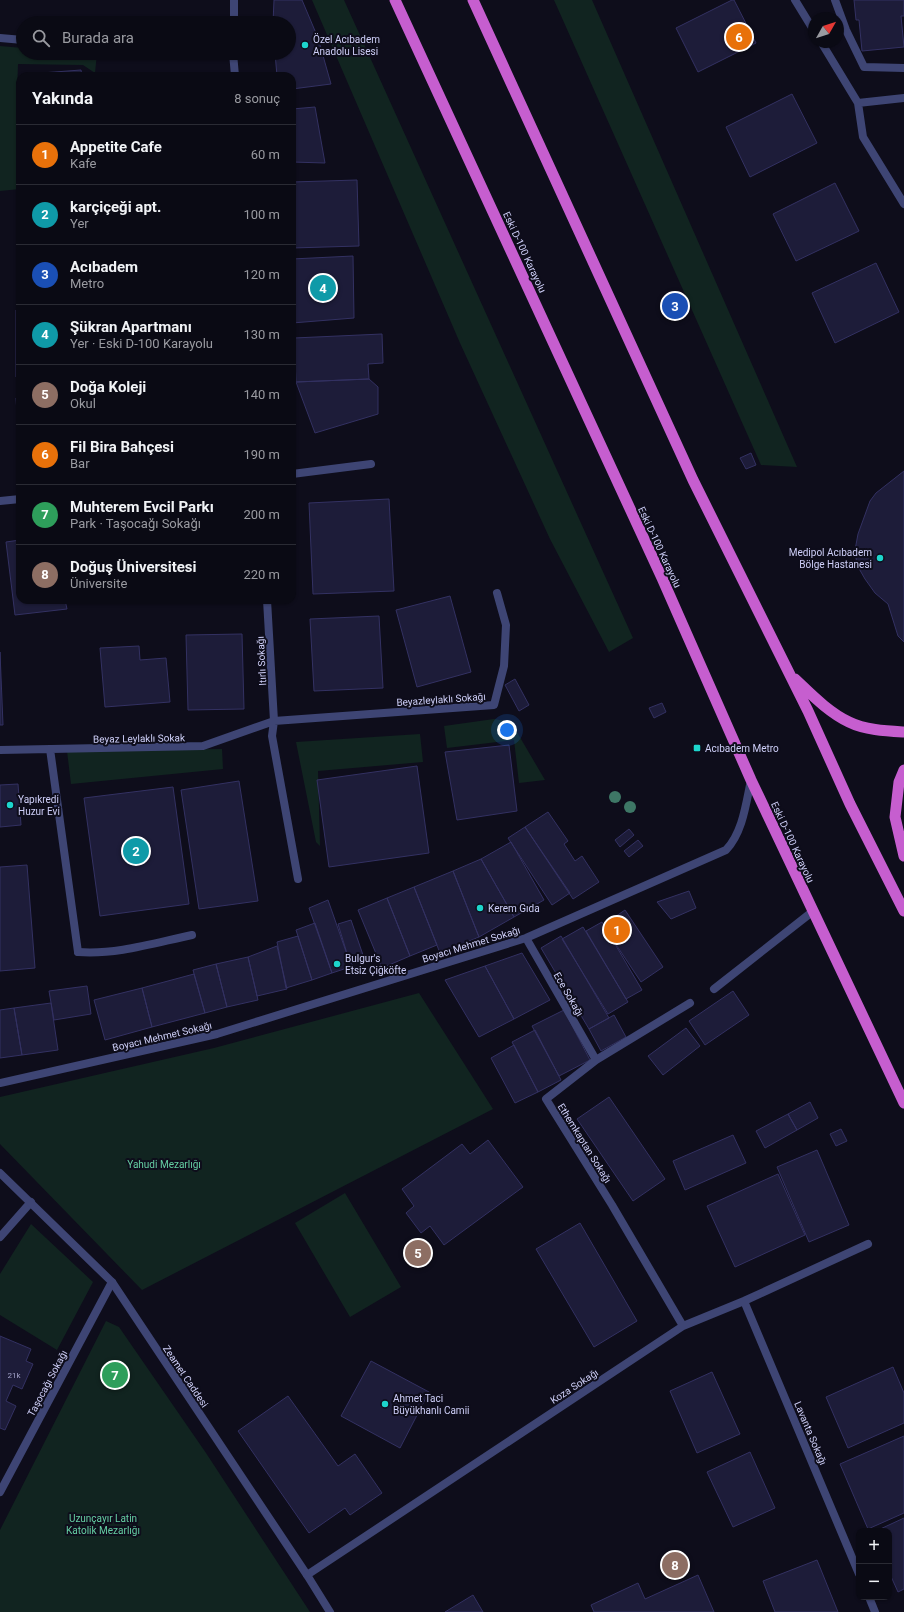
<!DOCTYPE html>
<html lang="tr">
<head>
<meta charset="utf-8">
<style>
	body { margin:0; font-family:Roboto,sans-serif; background:#13131d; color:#f1f3f6 }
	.controls { position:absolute; right:12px; bottom:12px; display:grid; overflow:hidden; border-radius:8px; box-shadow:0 1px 3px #0004 }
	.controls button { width:36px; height:36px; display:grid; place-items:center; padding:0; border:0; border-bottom:1px solid #2a2b34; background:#0a0a14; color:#f1f3f6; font:20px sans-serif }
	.compass { position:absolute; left:808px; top:12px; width:36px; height:36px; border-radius:50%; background:#0a0a14; box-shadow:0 1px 3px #0004; rotate:51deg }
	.you { position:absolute; left:507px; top:730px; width:14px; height:14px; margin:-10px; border:3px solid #fff; border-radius:50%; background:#1a73e8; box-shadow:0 0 0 6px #1a73e833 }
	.badge { display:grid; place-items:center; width:26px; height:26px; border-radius:50%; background:#1dd5cc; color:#fff; font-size:13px; font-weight:700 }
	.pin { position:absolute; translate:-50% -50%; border:2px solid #fff; box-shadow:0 1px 4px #0006 }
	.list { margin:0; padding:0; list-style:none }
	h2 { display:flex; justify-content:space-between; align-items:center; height:52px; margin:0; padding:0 16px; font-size:17px }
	h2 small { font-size:13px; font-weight:400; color:#999aa0 }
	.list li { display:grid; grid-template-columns:26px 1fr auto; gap:12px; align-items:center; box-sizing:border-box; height:60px; padding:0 16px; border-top:1px solid #2a2b34 }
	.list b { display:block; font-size:15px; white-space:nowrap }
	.list p { margin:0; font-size:13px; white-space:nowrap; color:#999aa0 }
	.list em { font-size:13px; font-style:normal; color:#999aa0 }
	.icon { flex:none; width:22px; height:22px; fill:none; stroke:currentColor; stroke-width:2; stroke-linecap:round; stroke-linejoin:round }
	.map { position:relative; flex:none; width:904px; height:1612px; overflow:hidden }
	.search { position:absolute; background:#0a0a14; box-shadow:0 1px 3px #0004; left:16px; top:16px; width:280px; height:44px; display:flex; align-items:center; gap:10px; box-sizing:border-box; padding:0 14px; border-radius:22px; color:#999aa0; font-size:15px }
	.panel { position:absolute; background:#0a0a14; box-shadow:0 1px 3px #0004; left:16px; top:72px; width:280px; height:532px; border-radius:12px }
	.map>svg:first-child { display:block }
	.green { fill:#112420 }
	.building { fill:#1d1c39; stroke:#333162 }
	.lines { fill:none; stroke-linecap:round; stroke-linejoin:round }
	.service { stroke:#3e4574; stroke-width:8 }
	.minor { stroke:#3e4574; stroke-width:8 }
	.tertiary { stroke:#3e4574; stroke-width:8 }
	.trunk { stroke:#c65ecf; stroke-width:11 }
	.tree { fill:#3e7766 }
	.poi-dot { fill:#1dd5cc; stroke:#0e0d1b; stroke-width:1.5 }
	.labels { text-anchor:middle; stroke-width:4; stroke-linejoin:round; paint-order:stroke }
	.number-label { font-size:8px; fill:#a2a2c8 }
	.poi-label { font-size:10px; fill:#cecff8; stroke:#0e0d1b; text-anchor:start }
	.street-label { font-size:10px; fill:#cecff8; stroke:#0e0d1b }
	.park-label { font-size:10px; fill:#65cea3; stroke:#0e0d1b }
</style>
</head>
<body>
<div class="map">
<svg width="904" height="1612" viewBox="0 0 904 1612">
	<rect width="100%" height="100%" fill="#0e0d1b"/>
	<!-- green -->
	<path class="green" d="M312 0H344L633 638 609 652 550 539 460 343Z
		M554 0H592L797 467 761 465Z
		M0 46 23 48V53H97L95 73 83 65 18 64 16 121 20 123V189L0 191Z
		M494 719 511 722 545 780 519 783 514 740 447 748 444 726Z
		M420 734 423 762 318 771 320 846 316 842 296 742Z
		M222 749 223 769 71 784 67 751Z
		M419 993 493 1109 142 1290 0 1144V1097L214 1048Z
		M345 1193 401 1287 350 1317 295 1223Z
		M31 1224 93 1282 57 1350 0 1315V1274Z
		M106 1321 119 1327 206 1453 310 1612H0V1530Z"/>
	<!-- building -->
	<path class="building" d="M274 0H302L318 38 331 84 292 89V76H277L275 53H289V23H273Z
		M732 0H734L756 43 698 72 676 28Z
		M854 0H904V16H901L904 47 862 51 859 20H856Z
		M81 70 82 76H28V74Z
		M792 94 817 143 750 177 726 127Z
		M315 107 325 163 292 162V109Z
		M357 180 359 246 292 248V182Z
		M835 183 859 231 796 261 773 214Z
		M353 256 354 318 292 323V259Z
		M876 263 899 312 835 343 812 293Z
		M16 310H20V343H16Z
		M382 334 383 363 368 364 369 379 296 382 294 338Z
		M16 343H20V377H16Z
		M369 379 378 387V414L315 433 296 382Z
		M20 397V460L16 398Z
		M751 453 756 465 746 469 740 458Z
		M904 471V642L898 636 888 604 875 593 865 579 857 565 855 550 858 534 870 501 876 493Z
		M389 499 394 591 313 594 309 503Z
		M20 540V600H65L67 609 15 615 6 542Z
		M450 596 471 672 417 687 396 610Z
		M379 616 383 688 314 691 310 619Z
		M242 634 244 709 188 710 186 635Z
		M139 646 140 660 166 658 170 702 105 707 100 648Z
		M0 652 3 725H0Z
		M515 679 529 705 519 711 505 685Z
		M662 703 666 712 654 718 649 708Z
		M509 745 517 811 457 820 445 752Z
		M417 766 429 853 329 867 317 780Z
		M239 781 258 901 199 909 181 790Z
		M18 784 21 825 0 827V785Z
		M173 787 189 904 100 916 84 798Z
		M548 812 568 841 564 844 575 861 582 856 599 882 573 899 525 827Z
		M525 827 570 893 552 905 508 838Z
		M629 829 634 835 620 847 615 840Z
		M638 840 643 846 629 857 624 851Z
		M511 842 544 900 514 917 481 859Z
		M481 859 514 917 479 937 453 871Z
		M27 865 35 968 0 971V867Z
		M453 871 479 937 440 953 414 887Z
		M414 887 437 945 410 956 387 898Z
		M689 891 696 908 671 919 657 902Z
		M387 898 410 956 382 968 358 910Z
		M328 900 349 960 353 966 332 973 309 908Z
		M625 910 663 967 641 982 603 925Z
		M351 920 363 955 349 960 338 924Z
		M602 922 642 990 626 999 586 931Z
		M315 923 332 973 312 980 296 930Z
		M583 927 628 1002 608 1014 562 939Z
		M298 936 312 980 286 988 277 942Z
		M561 936 609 1018 589 1029 541 948Z
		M277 946 287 989 257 996 248 957Z
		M522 953 550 1000 514 1019 485 966Z
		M248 957 258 1000 227 1007 216 964Z
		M216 964 227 1007 205 1013 193 970Z
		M485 966 514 1019 479 1037 445 980Z
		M194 974 205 1013 152 1027 142 988Z
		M87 986 91 1014 54 1020 49 991Z
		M142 988 152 1027 105 1040 94 1000Z
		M733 991 749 1015 705 1045 689 1021Z
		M51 1003 58 1050 22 1055 14 1008Z
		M14 1008 22 1055 0 1058V1010Z
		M564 1010 590 1060 559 1076 532 1026Z
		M614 1015 626 1037 601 1051 589 1029Z
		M686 1028 700 1046 663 1075 648 1056Z
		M535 1030 561 1080 538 1092 512 1042Z
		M514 1045 538 1092 515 1103 491 1058Z
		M609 1097 665 1179 633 1201 577 1119Z
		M810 1102 818 1118 797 1130 788 1114Z
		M788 1114 797 1130 765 1148 756 1131Z
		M841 1129 847 1141 836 1146 830 1134Z
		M733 1135 746 1163 685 1190 673 1161Z
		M488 1140 523 1187 444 1245 430 1226 421 1233 406 1213 414 1206 402 1189 462 1144 470 1154Z
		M817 1150 849 1225 809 1242 777 1167Z
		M778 1174 805 1235 735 1267 707 1206Z
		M580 1223 637 1321 594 1347 536 1249Z
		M0 1336 31 1349 26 1361 33 1364 22 1389 13 1385 6 1401 16 1406 5 1430 0 1428Z
		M371 1361 429 1392 400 1448 341 1416Z
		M893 1367 904 1393V1423L848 1448 826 1397Z
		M712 1372 740 1434 697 1453 670 1391Z
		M288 1396 338 1466 355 1454 382 1493 350 1515 345 1508 309 1533 238 1431Z
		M904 1436V1513L868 1529 840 1464Z
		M750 1452 775 1508 733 1527 707 1472Z
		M904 1518V1589L898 1592 889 1572V1531H876Z
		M817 1560 838 1612H775L763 1581Z
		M698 1575 714 1612H594L591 1605 638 1583 645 1599Z
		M473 1595 483 1612H445Z"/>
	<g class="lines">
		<!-- service -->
		<path class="service" d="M835 0 846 30 864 67 904 68
			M78 952C116 955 154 943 192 935
			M0 1237 31 1202"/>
		<!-- minor -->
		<path class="minor" d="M795 0 814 31
			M234 23V0
			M0 38 23 40
			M821 42 858 103 863 137 904 204
			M233 53 235 76
			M858 103 904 98
			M292 474 371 464
			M0 501 20 499
			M267 600 274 721 272 736 298 879
			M50 749 78 952
			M0 750 203 746 274 721 494 705 504 666 506 625 497 593
			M526 938 596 1060
			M714 989 812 912
			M0 1083 217 1034 526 938 726 850C743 832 746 803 751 780
			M744 1301 859 1574
			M683 1326 612 1205 546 1099 596 1060 690 1003
			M0 1492 112 1282
			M307 1575 683 1326 744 1301 868 1244
			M869 1597 875 1612"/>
		<!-- tertiary -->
		<path class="tertiary" d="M0 1173 112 1282 307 1575 330 1612"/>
		<!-- trunk -->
		<path class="trunk" d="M395 0 662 578 751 780 904 1103
			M473 0 693 480 808 711 850 804 904 911
			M795 679C811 694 828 712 849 722 865 730 886 731 904 732
			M904 770 899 782 895 817 904 856"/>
	</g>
	<!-- trees -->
	<g class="tree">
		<circle cx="615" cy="797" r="6"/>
		<circle cx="630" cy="807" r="6"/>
	</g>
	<!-- markers -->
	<g class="poi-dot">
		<circle cx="305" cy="45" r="4"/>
		<circle cx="880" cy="558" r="4"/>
		<rect x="693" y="744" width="8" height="8" rx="2"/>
		<circle cx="10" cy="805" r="4"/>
		<circle cx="480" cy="908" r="4"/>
		<circle cx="337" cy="964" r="4"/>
		<circle cx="385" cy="1404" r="4"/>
	</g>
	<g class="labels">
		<!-- number labels -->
		<g class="number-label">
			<text x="14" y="1378">21k</text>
		</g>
		<!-- poi labels -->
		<g class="poi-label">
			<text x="313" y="43">Özel Acıbadem<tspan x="313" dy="12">Anadolu Lisesi</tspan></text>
			<text x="872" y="556" text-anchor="end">Medipol Acıbadem<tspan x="872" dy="12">Bölge Hastanesi</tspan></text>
			<text x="705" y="752">Acıbadem Metro</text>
			<text x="18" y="803">Yapıkredi<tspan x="18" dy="12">Huzur Evi</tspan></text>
			<text x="488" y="912">Kerem Gıda</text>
			<text x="345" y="962">Bulgur's<tspan x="345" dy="12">Etsiz Çiğköfte</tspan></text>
			<text x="393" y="1402">Ahmet Taci<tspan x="393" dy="12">Büyükhanlı Camii</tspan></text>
		</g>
		<!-- street labels -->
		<g class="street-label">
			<text transform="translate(525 252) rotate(65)" y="4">Eski D-100 Karayolu</text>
			<text transform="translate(660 547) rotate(65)" y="4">Eski D-100 Karayolu</text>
			<text transform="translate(261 661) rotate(-93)" y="4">Itırlı Sokağı</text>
			<text transform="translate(441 699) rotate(-4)" y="4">Beyazleylaklı Sokağı</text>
			<text transform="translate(139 738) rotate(-1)" y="4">Beyaz Leylaklı Sokak</text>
			<text transform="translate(793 842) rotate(65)" y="4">Eski D-100 Karayolu</text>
			<text transform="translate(471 944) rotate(-17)" y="4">Boyacı Mehmet Sokağı</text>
			<text transform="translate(569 994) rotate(60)" y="4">Ece Sokağı</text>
			<text transform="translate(162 1036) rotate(-13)" y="4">Boyacı Mehmet Sokağı</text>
			<text transform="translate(585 1143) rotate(58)" y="4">Ethemkaptan Sokağı</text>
			<text transform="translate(186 1376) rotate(56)" y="4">Zeamet Caddesi</text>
			<text transform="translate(47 1383) rotate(-62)" y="4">Taşocağı Sokağı</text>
			<text transform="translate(574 1386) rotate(-33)" y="4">Koza Sokağı</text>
			<text transform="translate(811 1433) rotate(67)" y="4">Lavanta Sokağı</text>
		</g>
		<!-- park labels -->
		<g class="park-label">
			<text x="164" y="1168">Yahudi Mezarlığı</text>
			<text x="103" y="1522">Uzunçayır Latin<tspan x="103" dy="12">Katolik Mezarlığı</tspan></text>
		</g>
	</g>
</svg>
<div class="controls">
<button>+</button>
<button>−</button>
</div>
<svg class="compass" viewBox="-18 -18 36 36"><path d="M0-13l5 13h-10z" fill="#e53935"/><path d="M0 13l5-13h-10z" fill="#999aa0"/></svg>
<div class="you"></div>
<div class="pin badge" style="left:617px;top:930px;background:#e8710a">1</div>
<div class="pin badge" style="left:136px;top:851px;background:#0f9aa8">2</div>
<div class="pin badge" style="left:675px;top:306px;background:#1a4fb4">3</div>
<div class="pin badge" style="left:323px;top:288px;background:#0f9aa8">4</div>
<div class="pin badge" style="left:418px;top:1253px;background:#8d6e63">5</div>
<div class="pin badge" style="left:739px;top:37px;background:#e8710a">6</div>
<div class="pin badge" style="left:115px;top:1375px;background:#2e9e5b">7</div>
<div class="pin badge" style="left:675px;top:1565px;background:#8d6e63">8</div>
<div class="search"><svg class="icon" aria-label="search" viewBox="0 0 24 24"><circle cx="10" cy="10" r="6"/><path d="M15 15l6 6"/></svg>Burada ara</div>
<section class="panel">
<h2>Yakında<small>8 sonuç</small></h2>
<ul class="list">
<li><span class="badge" style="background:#e8710a">1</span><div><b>Appetite Cafe</b><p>Kafe</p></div><em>60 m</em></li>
<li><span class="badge" style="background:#0f9aa8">2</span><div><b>karçiçeği apt.</b><p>Yer</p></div><em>100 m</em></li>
<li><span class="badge" style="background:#1a4fb4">3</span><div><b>Acıbadem</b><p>Metro</p></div><em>120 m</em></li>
<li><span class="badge" style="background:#0f9aa8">4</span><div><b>Şükran Apartmanı</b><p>Yer · Eski D-100 Karayolu</p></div><em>130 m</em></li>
<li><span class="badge" style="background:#8d6e63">5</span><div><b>Doğa Koleji</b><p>Okul</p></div><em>140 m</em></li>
<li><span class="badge" style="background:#e8710a">6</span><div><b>Fil Bira Bahçesi</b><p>Bar</p></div><em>190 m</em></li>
<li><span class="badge" style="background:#2e9e5b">7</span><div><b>Muhterem Evcil Parkı</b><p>Park · Taşocağı Sokağı</p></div><em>200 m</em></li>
<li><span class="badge" style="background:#8d6e63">8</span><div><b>Doğuş Üniversitesi</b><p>Üniversite</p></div><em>220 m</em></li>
</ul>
</section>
</div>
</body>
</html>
